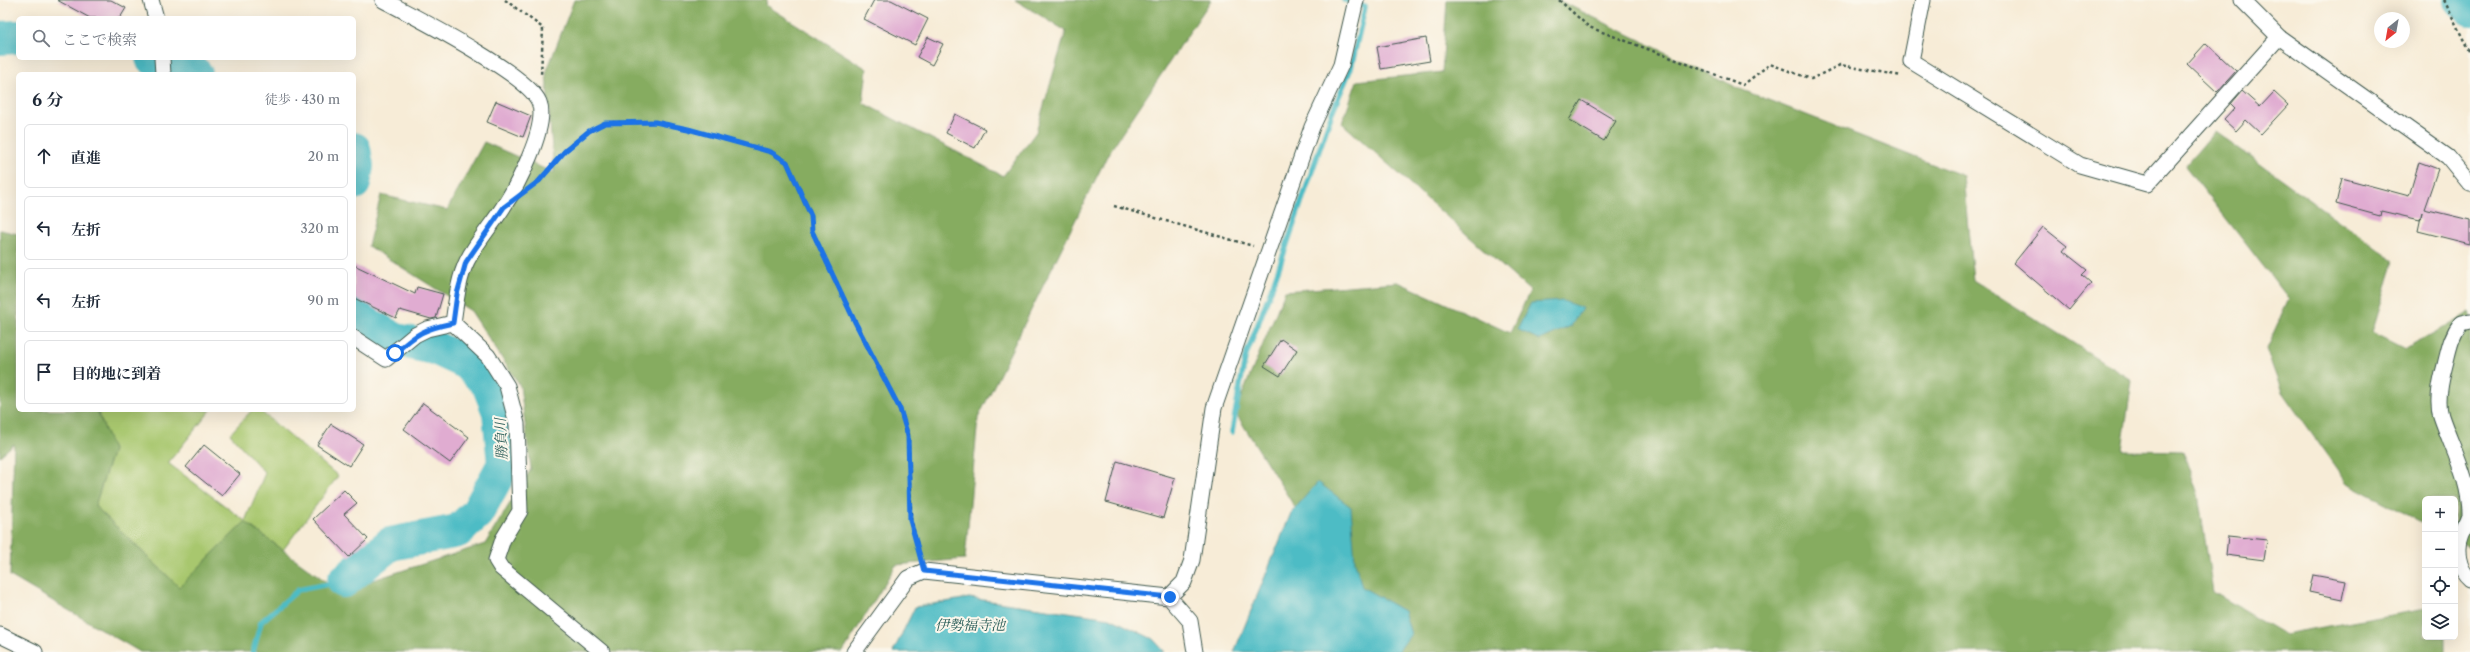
<!DOCTYPE html>
<html lang="ja">
<head>
<meta charset="utf-8">
<style>
	body { margin:0; font-family:"Libre Caslon Text","Noto Serif JP",serif; background:#f2f2f3; color:#1f2937 }
	.controls { position:absolute; right:12px; bottom:12px; display:grid; overflow:hidden; border-radius:6px; box-shadow:0 4px 16px #0002 }
	.controls button { width:36px; height:36px; display:grid; place-items:center; padding:0; border:0; border-bottom:1px solid #e0e1e3; background:#fff; color:#1f2937; font:20px sans-serif }
	.compass { position:absolute; left:2374px; top:12px; width:36px; height:36px; border-radius:50%; background:#fff; box-shadow:0 4px 16px #0002; rotate:211deg }
	.stop { position:absolute; width:12px; height:12px; margin:-9px; border:3px solid #1a73e8; border-radius:50%; background:#fff }
	.stop.end { background:#1a73e8; border-color:#fff; box-shadow:0 1px 4px #0008 }
	.list { margin:0; padding:0; list-style:none }
	h2 { display:flex; justify-content:space-between; align-items:center; height:52px; margin:0; padding:0 16px; font-size:17px }
	h2 small { font-size:13px; font-weight:400; color:#747a83 }
	.list li { display:grid; grid-template-columns:26px 1fr auto; gap:12px; align-items:center; box-sizing:border-box; height:64px; margin:0 8px 8px; padding:0 8px; border:1px solid #e0e1e3; border-radius:6px }
	.list b { display:block; font-size:15px; white-space:nowrap }
	.list em { font-size:13px; font-style:normal; color:#747a83 }
	.icon { flex:none; width:22px; height:22px; fill:none; stroke:currentColor; stroke-width:2; stroke-linecap:round; stroke-linejoin:round }
	.map { position:relative; flex:none; width:2470px; height:652px; overflow:hidden }
	.search { position:absolute; background:#fff; box-shadow:0 4px 16px #0002; left:16px; top:16px; width:340px; height:44px; display:flex; align-items:center; gap:10px; box-sizing:border-box; padding:0 14px; border-radius:6px; color:#747a83; font-size:15px }
	.panel { position:absolute; background:#fff; box-shadow:0 4px 16px #0002; left:16px; top:72px; width:340px; height:340px; border-radius:6px }
	.map>svg:first-child { display:block }
	.green { fill:#a8c76e; stroke:#648251 }
	.forest { fill:#86ac61; stroke:#52744a }
	.water { fill:#4dbcc5; stroke:#367c7c }
	.lines { fill:none; stroke-linecap:round; stroke-linejoin:round }
	.stream { stroke:#4dbcc5; stroke-width:5.5 }
	.river { stroke:#4dbcc5; stroke-width:34 }
	.building { fill:#e0acd1 }
	.street-casing { stroke:#3f574c; stroke-width:17 }
	.path { stroke:#3f574c; stroke-width:2.5; stroke-dasharray:3 3; stroke-linecap:butt }
	.street { stroke:#fff; stroke-width:15 }
	.route { stroke:#1a73e8; stroke-width:5 }
	.labels { text-anchor:middle; stroke-width:4; stroke-linejoin:round; paint-order:stroke }
	.water-label { font-size:14px; font-style:italic; fill:#2a5d58; stroke:#fbf7ec }
</style>
</head>
<body>
<div class="map">
<svg width="2470" height="652" viewBox="0 0 2470 652">
	<rect width="100%" height="100%" fill="#fbf7ec"/>
	<filter id="ink" filterUnits="userSpaceOnUse"><feTurbulence type="fractalNoise" baseFrequency=".025" numOctaves="2"/><feDisplacementMap in="SourceGraphic" scale="8" xChannelSelector="R" yChannelSelector="G"/><feConvolveMatrix kernelMatrix="1 2 1 2 8 2 1 2 1" color-interpolation-filters="sRGB"/></filter>
	<filter id="wash" filterUnits="userSpaceOnUse"><feTurbulence type="fractalNoise" baseFrequency=".012" numOctaves="4" result="noise"/><feDisplacementMap in="SourceGraphic" scale="16" xChannelSelector="R" yChannelSelector="G"/><feGaussianBlur stdDeviation="0.9" result="paint"/><feColorMatrix in="noise" values="0 0 0 0 0 0 0 0 0 0 0 0 0 0 0 0 0 1.4 0 .05"/><feComposite in="paint" operator="in"/></filter>
	<g filter="url(#wash)">
		<rect width="100%" height="100%" fill="#f7ecd7"/>
		<!-- green -->
		<path class="green" d="M97 410H211L168 463 245 521 265 473 230 434 252 410H259L338 476 283 550 245 522 179 587 95 506 113 450Z"/>
		<!-- forest -->
		<path class="forest" d="M574 0H767L766 5 867 69 863 103 1003 176 1036 132 1066 31 1015 0H1211L1108 154 978 418 965 559 896 565 843 652H140L10 576 14 444 0 456V230L18 234V410H97L113 450 95 506 179 587 245 522 339 591 485 544 531 469 520 386 471 311 368 246 381 195 447 210 484 142 554 173 546 73Z
			M1447 0H1558L1740 89 1963 176 1973 280 2132 380 2122 450 2183 451 2198 494 2213 592 2284 634 2425 609V637H2445V652H1386L1235 412 1285 291 1398 282 1510 333 1530 291 1342 123 1357 81 1442 72Z
			M2215 131 2394 261 2372 332 2406 349 2470 312V547L2455 540V499H2425V524L2346 482 2282 392 2266 349 2289 299 2185 166Z"/>
		<!-- water -->
		<path class="water" d="M1563 301 1582 308 1571 326 1540 340 1517 329 1531 303Z
			M1318 482 1351 507 1355 562 1362 587 1404 611 1411 634 1398 652H1234L1291 513Z
			M969 598 1110 618 1153 639 1165 652H893L915 607Z"/>
		<g class="lines">
			<!-- stream -->
			<path class="stream" d="M1232 432 1245 358 1274 282 1333 110 1351 68 1365 7 1344 0
				M253 652 261 622 298 590 344 581"/>
			<!-- river -->
			<path class="river" d="M2461 0 2470 9
				M0 38 18 37
				M152 58 196 74
				M354 149 357 166 354 183
				M344 581 390 544 458 531 477 513 504 464 499 412 488 384 467 363 435 348 396 340 354 316"/>
		</g>
		<g id="blocks">
			<!-- building -->
			<path class="building" d="M57 0H111L126 8 120 18H90Z
				M874 0H891L928 19 915 45 864 19Z
				M928 37 943 44 932 65 917 57Z
				M1426 38 1430 61 1381 69 1377 47Z
				M2206 43 2236 71 2217 92 2187 64Z
				M2242 91 2260 107 2274 92 2288 105 2261 134 2246 120 2236 131 2224 120 2235 108 2231 104Z
				M1581 100 1616 121 1604 141 1569 120Z
				M496 101 531 116 523 137 487 122Z
				M955 114 985 129 975 148 946 133Z
				M2419 162 2438 169 2424 209 2470 220V244L2418 231 2422 212 2420 220 2381 211 2380 216 2336 204 2342 178 2409 196Z
				M2043 227 2067 246 2063 251 2087 270 2082 275 2091 283 2069 310 2014 263Z
				M354 265 415 294 417 287 443 294 436 318 431 319 400 310 396 318 354 298Z
				M1281 339 1297 350 1280 376 1264 366Z
				M423 403 469 437 450 463 404 429Z
				M331 424 363 444 349 466 317 445Z
				M204 445 240 474 222 496 186 467Z
				M1117 461 1175 478 1163 518 1106 502Z
				M344 490 357 503 344 514 368 539 349 557 313 519Z
				M2228 536 2267 540 2264 560 2226 555Z
				M2313 575 2346 581 2342 599 2309 592Z"/>
		</g>
	</g>
	<g filter="url(#ink)">
		<use href="#blocks" fill-opacity="0" stroke="#3f574c" stroke-width="1"/>
		<g class="lines">
			<!-- street casing -->
			<g class="street-casing">
				<path id="street" d="M151 0 156 18
					M383 0C413 16 528 74 539 102 549 126 516 188 502 209 491 226 476 243 467 261 458 279 456 303 453 323
					M1923 0 1911 61 2080 165 2147 184 2279 37
					M2242 0 2279 37 2448 157 2470 184
					M162 58 163 74
					M2470 321 2461 323C2451 336 2449 349 2445 365 2441 380 2436 401 2441 416 2452 449 2470 479 2470 515 2469 521 2464 528 2461 535 2455 549 2458 569 2470 579
					M453 323 488 356 507 386 517 424 520 511 503 539 496 560 501 568 602 652
					M354 338 386 359 415 335 427 329 453 323
					M1169 597 1184 582 1192 560 1214 408 1312 127 1341 65 1356 0
					M0 635 35 652
					M854 652 908 578 924 571 1169 597 1190 621 1195 652"/>
			</g>
			<!-- path -->
			<path class="path" d="M505 0 543 28 541 76
				M1559 0 1589 27 1743 85 1770 64 1811 79 1840 65 1902 76
				M2444 0 2470 53
				M539 181 565 151 589 131 605 123 655 122 688 129 771 152 787 162 811 216 812 231 855 322 900 409 908 436 911 520 920 555
				M1114 206 1253 246"/>
			<!-- street -->
			<use href="#street" class="street"/>
		</g>
	</g>
	<g class="lines" filter="url(#ink)">
		<!-- route -->
		<path class="route" d="M395 353C417 333 424 329 453 323L457 294 466 262 504 207 539 181 565 151 589 131 605 123 655 122 688 129 771 152 787 162 811 216 812 231 855 322 900 409 908 436 910 520 924 571 1170 597"/>
	</g>
	<g class="labels">
		<!-- water labels -->
		<g class="water-label">
			<text transform="translate(501 439) rotate(-93)" y="5">勝負川</text>
			<text x="970" y="630">伊勢福寺池</text>
		</g>
	</g>
</svg>
<div class="controls">
<button>+</button>
<button>−</button>
<button><svg class="icon" aria-label="locate" viewBox="0 0 24 24"><circle cx="12" cy="12" r="6"/><path d="M12 2v4M12 18v4M2 12h4M18 12h4"/></svg></button>
<button><svg class="icon" aria-label="layers" viewBox="0 0 24 24"><path d="M12 4l9 5-9 5-9-5zM3 14l9 5 9-5"/></svg></button>
</div>
<svg class="compass" viewBox="-18 -18 36 36"><path d="M0-13l5 13h-10z" fill="#e53935"/><path d="M0 13l5-13h-10z" fill="#747a83"/></svg>
<div class="stop" style="left:395px;top:353px"></div>
<div class="stop end" style="left:1170px;top:597px"></div>
<div class="search"><svg class="icon" aria-label="search" viewBox="0 0 24 24"><circle cx="10" cy="10" r="6"/><path d="M15 15l6 6"/></svg>ここで検索</div>
<section class="panel">
<h2>6 分<small>徒歩 · 430 m</small></h2>
<ul class="list">
<li><svg class="icon" aria-label="ahead" viewBox="0 0 24 24"><path d="M12 20V5M6 11l6-6 6 6"/></svg><div><b>直進</b></div><em>20 m</em></li>
<li><svg class="icon" aria-label="left" viewBox="0 0 24 24"><path d="M17 20v-9H6M10 6l-5 5 5 5"/></svg><div><b>左折</b></div><em>320 m</em></li>
<li><svg class="icon" aria-label="left" viewBox="0 0 24 24"><path d="M17 20v-9H6M10 6l-5 5 5 5"/></svg><div><b>左折</b></div><em>90 m</em></li>
<li><svg class="icon" aria-label="arrive" viewBox="0 0 24 24"><path d="M6 21V4h12l-3 4 3 4H6"/></svg><div><b>目的地に到着</b></div></li>
</ul>
</section>
</div>
</body>
</html>
